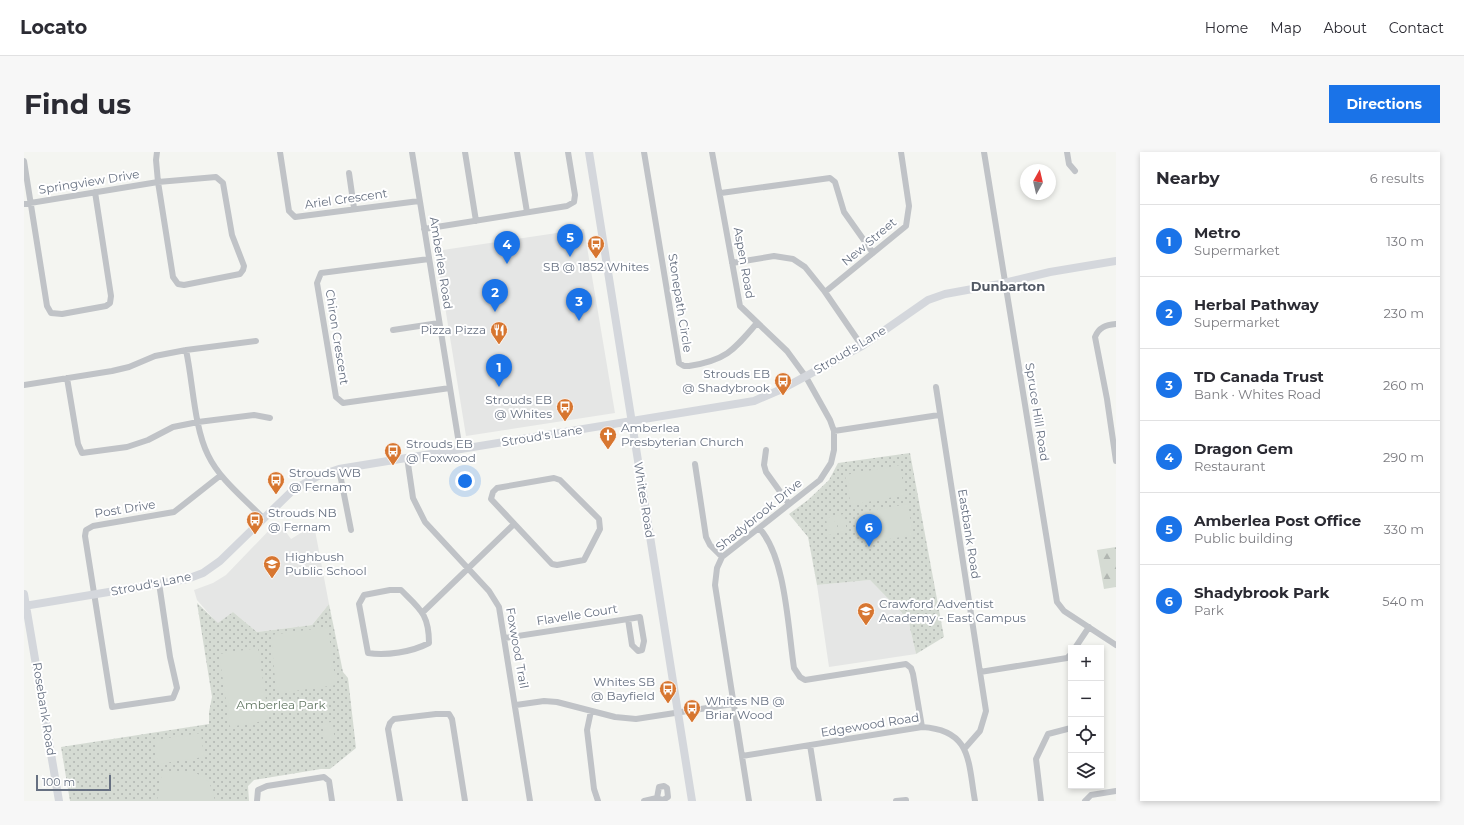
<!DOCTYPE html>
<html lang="en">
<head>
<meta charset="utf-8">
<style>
	body { margin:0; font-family:Montserrat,sans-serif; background:#f7f7f7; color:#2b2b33 }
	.controls { position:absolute; right:12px; bottom:12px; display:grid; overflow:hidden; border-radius:0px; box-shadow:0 2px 6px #0003 }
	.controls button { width:36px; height:36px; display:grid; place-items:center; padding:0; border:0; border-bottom:1px solid #e1e1e2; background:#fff; color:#2b2b33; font:20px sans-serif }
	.compass { position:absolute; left:996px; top:12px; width:36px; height:36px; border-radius:50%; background:#fff; box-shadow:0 2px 6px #0003; rotate:8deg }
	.scale { position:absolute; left:12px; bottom:10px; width:75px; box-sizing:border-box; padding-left:4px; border:2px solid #667081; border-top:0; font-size:11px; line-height:14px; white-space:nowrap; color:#667081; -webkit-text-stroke:3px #fff; paint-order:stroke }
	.you { position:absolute; left:441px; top:329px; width:14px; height:14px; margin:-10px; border:3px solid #fff; border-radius:50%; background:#1a73e8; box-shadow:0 0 0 6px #1a73e833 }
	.badge { display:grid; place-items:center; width:26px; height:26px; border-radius:50%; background:#1a73e8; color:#fff; font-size:13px; font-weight:700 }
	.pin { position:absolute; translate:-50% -33px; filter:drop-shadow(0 1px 2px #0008) }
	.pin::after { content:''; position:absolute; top:21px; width:14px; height:12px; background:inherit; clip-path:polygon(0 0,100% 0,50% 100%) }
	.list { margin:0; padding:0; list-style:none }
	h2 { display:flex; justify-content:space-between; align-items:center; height:52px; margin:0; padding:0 16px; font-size:17px }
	h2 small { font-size:13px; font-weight:400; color:#7c7c81 }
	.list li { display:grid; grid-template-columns:26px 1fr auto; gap:12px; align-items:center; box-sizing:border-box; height:72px; padding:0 16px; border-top:1px solid #e1e1e2 }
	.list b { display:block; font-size:15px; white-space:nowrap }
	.list p { margin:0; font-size:13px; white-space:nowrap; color:#7c7c81 }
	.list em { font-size:13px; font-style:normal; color:#7c7c81 }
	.icon { flex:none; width:22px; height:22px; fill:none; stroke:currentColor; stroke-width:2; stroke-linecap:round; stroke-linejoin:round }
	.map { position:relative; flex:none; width:1092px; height:649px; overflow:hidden; border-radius:0px }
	header { display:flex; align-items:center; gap:24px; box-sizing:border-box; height:56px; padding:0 20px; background:#fff; border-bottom:1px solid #e1e1e2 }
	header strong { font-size:19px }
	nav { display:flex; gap:22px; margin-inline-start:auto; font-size:14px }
	.intro { display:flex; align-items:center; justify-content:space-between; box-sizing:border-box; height:96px; padding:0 24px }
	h1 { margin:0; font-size:28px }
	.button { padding:10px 18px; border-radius:0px; background:#1a73e8; color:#fff; font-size:14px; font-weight:700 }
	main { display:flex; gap:24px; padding:0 24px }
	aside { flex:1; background:#fff; border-radius:0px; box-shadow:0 2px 6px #0003 }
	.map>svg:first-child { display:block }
	.built { fill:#e5e6e5 }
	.forest { fill:url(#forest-firs) }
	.park { fill:url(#park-dots) }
	.pitch { fill:#d5dbd3 }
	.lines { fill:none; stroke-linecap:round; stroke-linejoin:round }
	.street { stroke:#c0c3c7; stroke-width:6 }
	.secondary { stroke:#d4d7dc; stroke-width:8 }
	.labels { text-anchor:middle; stroke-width:4; stroke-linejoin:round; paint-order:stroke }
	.street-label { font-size:12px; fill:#667081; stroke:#fff }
	.poi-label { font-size:12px; fill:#667081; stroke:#fff; text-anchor:start }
	.park-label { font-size:12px; fill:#647864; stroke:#fff }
	.neighbourhood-label { font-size:13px; font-weight:bold; fill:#535a66; stroke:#fff }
</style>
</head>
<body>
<header>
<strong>Locato</strong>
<nav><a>Home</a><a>Map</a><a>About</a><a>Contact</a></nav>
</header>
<div class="intro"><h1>Find us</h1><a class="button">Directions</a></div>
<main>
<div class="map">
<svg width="1092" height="649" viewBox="0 0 1092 649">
	<defs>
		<pattern id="forest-firs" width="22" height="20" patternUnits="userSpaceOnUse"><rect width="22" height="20" fill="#d5dbd3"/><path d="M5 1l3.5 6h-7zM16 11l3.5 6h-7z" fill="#b1b6b1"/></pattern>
		<pattern id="park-dots" width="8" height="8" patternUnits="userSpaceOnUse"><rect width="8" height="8" fill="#d5dbd3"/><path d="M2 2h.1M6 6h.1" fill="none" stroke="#b1b6b1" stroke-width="1.8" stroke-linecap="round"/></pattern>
	</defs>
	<rect width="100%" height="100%" fill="#f4f5f1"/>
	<!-- built -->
	<path class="built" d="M560 77 591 261 442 284 412 99Z
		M254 369 267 387 290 373 305 452 288 473 233 480 209 460 194 472 173 448 170 438 189 431 202 423Z
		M846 428 884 467 892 502 805 515 793 433Z"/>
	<!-- forest -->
	<path class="forest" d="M1092 395V435L1080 437 1073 398Z"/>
	<!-- park -->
	<path class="park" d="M886 301 920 485 892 502 884 467 846 428 793 433 784 385 765 362 784 348 805 328 814 311Z
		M173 451 194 471 209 460 233 480 288 473 305 452 319 520 324 526 332 596 306 617H297L230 628 224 634 225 649H46L37 595 185 572V560L188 545Z"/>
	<!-- pitch -->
	<path class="pitch" d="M876 313 881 343 827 353 821 323Z
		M884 352 889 383 842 391 837 360Z
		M820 362 823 380 815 381 812 364Z
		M810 364 813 382 804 383 802 366Z
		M304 475 312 533 256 541 252 538 247 483Z
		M234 496 245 568 206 575 195 502Z
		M308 570 311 588 302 589 299 571Z
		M177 581 180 605 134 612 130 588Z
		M138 621C167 621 185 614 191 649H133Z"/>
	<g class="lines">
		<!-- street -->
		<path class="street" d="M256 0 265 59 271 65 395 49
			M388 0 436 298
			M441 0 452 69
			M493 0 503 60
			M620 0 655 211 660 214H665C702 208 709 199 733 171
			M688 0 716 154 763 199 782 225 806 268 810 279V298L807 311 796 328 698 405 693 416 691 433 725 649
			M960 0 1033 450 1040 459 1092 493
			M1043 0 1045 12 1051 19
			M0 9 23 154 27 161 38 162 82 154 86 151 87 144 71 40
			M325 21 330 56
			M697 41 806 26 811 30 820 60 849 101
			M0 52 134 30 192 25 199 31 208 83 220 114 219 118 216 122 160 133 154 132 149 125 134 30 132 8 133 0
			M400 77 543 54 550 50 551 43 544 0
			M405 107 297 121 293 131 312 245 319 251 426 236
			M708 111 750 104 769 107 781 115 801 140 838 194
			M801 140 882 74 885 54 877 0
			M1092 172C1082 173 1075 175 1071 185L1083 247 1092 309
			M369 178 415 171
			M162 198C169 230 170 275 184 303 196 328 220 346 239 366
			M43 226 54 292 58 301 103 295 124 288 149 275 174 270 230 263 246 266
			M0 233 88 219 105 215 131 204 162 198 232 189
			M912 235 962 559 956 579 941 596
			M810 279 915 263
			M742 298 740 313 742 320 765 352
			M383 305 389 346 401 370 465 439 475 455 506 649
			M671 312 682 385 686 393 698 405
			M315 317 327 378
			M530 326 536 328 575 367 576 377 560 408 533 413 528 412 467 347 469 340 473 336Z
			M735 376C762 405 764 477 770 516L776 525 781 528 882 512 887 516 889 522 898 575
			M135 431 146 505 153 536 149 546 88 555 61 384 62 378 69 374 150 360 197 323
			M366 438H377C396 457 405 462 405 491 388 500 362 504 344 501L335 452 340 443Z
			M399 460 490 372
			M481 486 604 467 616 465 620 489 618 498 614 499 608 493 604 467
			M1051 496 1065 475
			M956 520 1043 506 1047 502
			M492 553 520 549 533 550 591 565 612 567 709 552
			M567 559 563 578 570 637 574 649
			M786 593 795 649
			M718 604 898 575C948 578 944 610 951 649
			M233 649 234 638 243 634 300 625 305 629 308 649
			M376 649 364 577 366 571 370 567 412 562H425L428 567 441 649
			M620 649 633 646 639 648 644 645 643 636 640 634 635 635 633 646
			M872 649 882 648
			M1017 649 1012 607 1024 582 1047 576
			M1061 649 1067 643 1092 639"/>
		<!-- secondary -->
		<path class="secondary" d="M565 0 668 649
			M0 442 35 649
			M0 454 163 427 179 421 196 409 269 338 294 324 315 317 730 249 758 237 838 194 904 148 921 142 976 132 1026 120 1092 109"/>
	</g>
	<!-- icons -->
	<defs>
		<g id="bus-pin" transform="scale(0.9)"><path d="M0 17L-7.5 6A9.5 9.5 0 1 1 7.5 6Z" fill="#d77630" stroke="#fff"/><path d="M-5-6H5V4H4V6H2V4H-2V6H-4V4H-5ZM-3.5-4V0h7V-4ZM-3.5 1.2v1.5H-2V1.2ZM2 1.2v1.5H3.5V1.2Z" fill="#fff"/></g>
		<g id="restaurant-pin" transform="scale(0.9)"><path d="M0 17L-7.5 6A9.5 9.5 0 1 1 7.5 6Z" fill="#d77630" stroke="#fff"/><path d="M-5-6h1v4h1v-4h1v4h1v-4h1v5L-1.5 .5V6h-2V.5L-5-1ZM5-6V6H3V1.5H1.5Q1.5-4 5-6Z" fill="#fff"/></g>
		<g id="church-pin" transform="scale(0.9)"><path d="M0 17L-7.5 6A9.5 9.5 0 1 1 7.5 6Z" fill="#d77630" stroke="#fff"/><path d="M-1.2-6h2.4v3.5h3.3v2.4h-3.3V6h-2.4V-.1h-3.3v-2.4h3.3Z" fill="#fff"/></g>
		<g id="school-pin" transform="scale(0.9)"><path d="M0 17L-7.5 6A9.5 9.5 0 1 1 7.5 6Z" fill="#d77630" stroke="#fff"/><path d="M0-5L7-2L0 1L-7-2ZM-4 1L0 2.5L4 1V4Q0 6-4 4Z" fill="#fff"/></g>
	</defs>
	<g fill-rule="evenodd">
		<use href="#bus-pin" x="572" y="92"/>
		<use href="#restaurant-pin" x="475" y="178"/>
		<use href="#bus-pin" x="759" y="229"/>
		<use href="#bus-pin" x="541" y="255"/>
		<use href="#church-pin" x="584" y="283"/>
		<use href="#bus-pin" x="369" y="299"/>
		<use href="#bus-pin" x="252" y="328"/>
		<use href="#bus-pin" x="231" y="368"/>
		<use href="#school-pin" x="248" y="412"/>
		<use href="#school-pin" x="842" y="459"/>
		<use href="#bus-pin" x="644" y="537"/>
		<use href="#bus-pin" x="668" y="556"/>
	</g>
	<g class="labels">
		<!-- street labels -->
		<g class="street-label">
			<text transform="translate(65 30) rotate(-9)" y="4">Springview Drive</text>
			<text transform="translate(322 47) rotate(-8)" y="4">Ariel Crescent</text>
			<text transform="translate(845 90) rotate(-40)" y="4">New Street</text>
			<text transform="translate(417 111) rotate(81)" y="4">Amberlea Road</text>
			<text transform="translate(720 111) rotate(80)" y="4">Aspen Road</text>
			<text transform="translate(656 151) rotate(81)" y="4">Stonepath Circle</text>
			<text transform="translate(313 185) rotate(81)" y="4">Chiron Crescent</text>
			<text transform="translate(826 198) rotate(-31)" y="4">Stroud's Lane</text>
			<text transform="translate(1013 260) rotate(81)" y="4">Spruce Hill Road</text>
			<text transform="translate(518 284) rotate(-9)" y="4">Stroud's Lane</text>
			<text transform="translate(620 348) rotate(81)" y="4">Whites Road</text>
			<text transform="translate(101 357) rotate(-9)" y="4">Post Drive</text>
			<text transform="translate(735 363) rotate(-39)" y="4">Shadybrook Drive</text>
			<text transform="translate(945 382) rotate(81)" y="4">Eastbank Road</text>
			<text transform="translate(127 432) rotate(-11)" y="4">Stroud's Lane</text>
			<text transform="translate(553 463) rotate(-9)" y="4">Flavelle Court</text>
			<text transform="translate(493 496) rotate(80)" y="4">Foxwood Trail</text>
			<text transform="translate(20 557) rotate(81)" y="4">Rosebank Road</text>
			<text transform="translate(846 573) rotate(-9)" y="4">Edgewood Road</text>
		</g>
		<!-- poi labels -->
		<g class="poi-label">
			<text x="572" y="119" text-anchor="middle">SB @ 1852 Whites</text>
			<text x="462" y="182" text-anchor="end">Pizza Pizza</text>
			<text x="746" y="226" text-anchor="end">Strouds EB<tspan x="746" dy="14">@ Shadybrook</tspan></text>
			<text x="528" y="252" text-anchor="end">Strouds EB<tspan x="528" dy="14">@ Whites</tspan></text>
			<text x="597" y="280">Amberlea<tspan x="597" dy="14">Presbyterian Church</tspan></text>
			<text x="382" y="296">Strouds EB<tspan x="382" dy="14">@ Foxwood</tspan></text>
			<text x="265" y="325">Strouds WB<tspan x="265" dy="14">@ Fernam</tspan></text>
			<text x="244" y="365">Strouds NB<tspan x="244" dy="14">@ Fernam</tspan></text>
			<text x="261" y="409">Highbush<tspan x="261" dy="14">Public School</tspan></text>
			<text x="855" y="456">Crawford Adventist<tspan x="855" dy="14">Academy - East Campus</tspan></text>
			<text x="631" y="534" text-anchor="end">Whites SB<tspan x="631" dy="14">@ Bayfield</tspan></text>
			<text x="681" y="553">Whites NB @<tspan x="681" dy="14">Briar Wood</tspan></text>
		</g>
		<!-- park labels -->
		<g class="park-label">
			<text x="257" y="557">Amberlea Park</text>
		</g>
		<!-- neighbourhood labels -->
		<g class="neighbourhood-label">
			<text x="984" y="139">Dunbarton</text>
		</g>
	</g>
</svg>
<div class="controls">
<button>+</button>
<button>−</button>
<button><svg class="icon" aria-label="locate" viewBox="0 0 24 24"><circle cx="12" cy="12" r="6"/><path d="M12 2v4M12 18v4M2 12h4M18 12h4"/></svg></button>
<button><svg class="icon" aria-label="layers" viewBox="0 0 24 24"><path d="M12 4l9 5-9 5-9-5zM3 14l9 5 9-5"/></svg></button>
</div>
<svg class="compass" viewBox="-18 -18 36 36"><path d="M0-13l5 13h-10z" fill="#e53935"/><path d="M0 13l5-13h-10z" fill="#7c7c81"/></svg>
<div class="scale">100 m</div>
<div class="you"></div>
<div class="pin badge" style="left:475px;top:235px">1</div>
<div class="pin badge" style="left:471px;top:160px">2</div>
<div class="pin badge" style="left:555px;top:169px">3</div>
<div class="pin badge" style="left:483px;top:112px">4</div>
<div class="pin badge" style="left:546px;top:105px">5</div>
<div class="pin badge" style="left:845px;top:395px">6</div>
</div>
<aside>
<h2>Nearby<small>6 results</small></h2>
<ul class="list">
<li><span class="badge">1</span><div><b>Metro</b><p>Supermarket</p></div><em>130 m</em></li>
<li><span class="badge">2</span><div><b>Herbal Pathway</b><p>Supermarket</p></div><em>230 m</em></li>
<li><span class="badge">3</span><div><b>TD Canada Trust</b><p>Bank · Whites Road</p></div><em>260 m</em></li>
<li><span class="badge">4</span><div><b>Dragon Gem</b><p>Restaurant</p></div><em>290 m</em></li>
<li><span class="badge">5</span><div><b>Amberlea Post Office</b><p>Public building</p></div><em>330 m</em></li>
<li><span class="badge">6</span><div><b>Shadybrook Park</b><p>Park</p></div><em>540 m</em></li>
</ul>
</aside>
</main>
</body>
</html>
